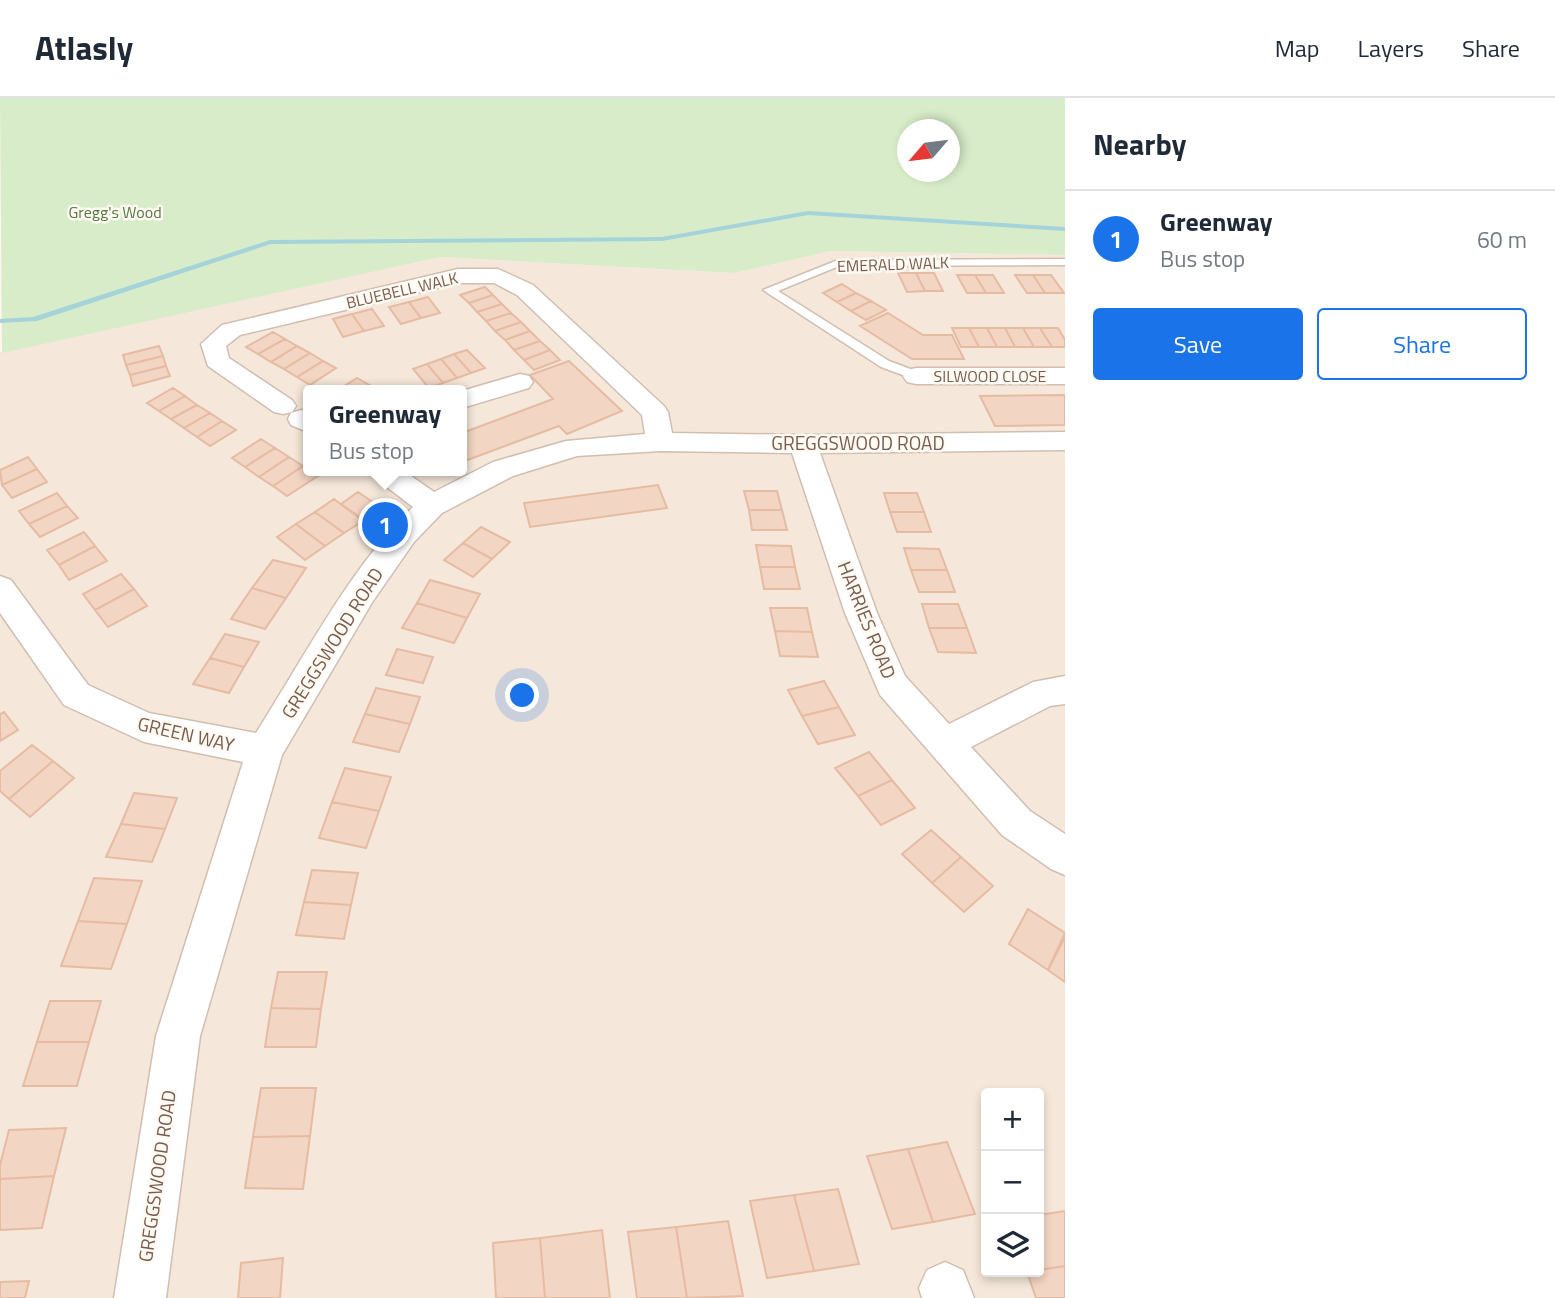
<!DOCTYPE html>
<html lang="en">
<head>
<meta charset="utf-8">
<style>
	body { margin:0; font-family:"Titillium Web",sans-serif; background:#f6f6f7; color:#1f2937 }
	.controls { position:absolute; right:21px; bottom:21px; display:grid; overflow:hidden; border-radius:7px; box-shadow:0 4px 10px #0003 }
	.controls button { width:63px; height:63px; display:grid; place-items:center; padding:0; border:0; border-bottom:2px solid #e0e1e3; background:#fff; color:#1f2937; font:35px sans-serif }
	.compass { position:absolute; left:897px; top:21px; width:63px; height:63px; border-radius:50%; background:#fff; box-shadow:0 4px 10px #0003; rotate:242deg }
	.you { position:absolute; left:523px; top:598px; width:24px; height:24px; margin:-18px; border:5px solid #fff; border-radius:50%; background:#1a73e8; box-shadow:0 0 0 10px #1a73e833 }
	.badge { display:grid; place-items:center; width:46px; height:46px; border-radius:50%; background:#1a73e8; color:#fff; font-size:23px; font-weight:700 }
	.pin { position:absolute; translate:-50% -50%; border:4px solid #fff; box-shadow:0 2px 7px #0006 }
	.popup { position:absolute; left:303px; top:287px; width:164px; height:91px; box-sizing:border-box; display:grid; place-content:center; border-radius:7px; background:#fff; filter:drop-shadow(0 2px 5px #0005); font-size:23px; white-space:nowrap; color:#747a83 }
	.popup b { font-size:26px; color:#1f2937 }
	.popup::after { content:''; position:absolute; left:50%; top:100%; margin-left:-14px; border:14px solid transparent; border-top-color:#fff }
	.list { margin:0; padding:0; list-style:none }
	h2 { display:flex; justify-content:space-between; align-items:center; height:91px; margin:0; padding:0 28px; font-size:30px }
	h2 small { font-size:23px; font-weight:400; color:#747a83 }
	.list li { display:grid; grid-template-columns:46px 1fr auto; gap:21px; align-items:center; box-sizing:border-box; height:98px; padding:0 28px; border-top:2px solid #e0e1e3 }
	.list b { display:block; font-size:26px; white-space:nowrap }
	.list p { margin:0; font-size:23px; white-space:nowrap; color:#747a83 }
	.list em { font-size:23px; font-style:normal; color:#747a83 }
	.actions { display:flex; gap:14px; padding:21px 28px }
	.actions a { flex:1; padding:16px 0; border:2px solid #1a73e8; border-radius:7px; text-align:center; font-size:24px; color:#1a73e8 }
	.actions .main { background:#1a73e8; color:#fff }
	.icon { flex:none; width:38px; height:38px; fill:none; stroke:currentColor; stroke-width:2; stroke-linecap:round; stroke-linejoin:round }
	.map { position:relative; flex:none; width:1065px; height:1200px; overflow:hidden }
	header { display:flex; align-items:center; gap:42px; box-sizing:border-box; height:98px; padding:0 35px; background:#fff; border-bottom:2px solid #e0e1e3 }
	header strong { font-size:33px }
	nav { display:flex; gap:38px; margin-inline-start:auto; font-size:24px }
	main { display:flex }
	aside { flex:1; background:#fff }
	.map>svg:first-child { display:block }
	.residential { fill:#f5e8da; fill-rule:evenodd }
	.green { fill:#d8ecc9; fill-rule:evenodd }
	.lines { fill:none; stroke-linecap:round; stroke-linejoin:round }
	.stream { fill:#a5d3da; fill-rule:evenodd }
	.building { fill:#f3d5c3; stroke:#e6bba3; stroke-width:2 }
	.service-casing { stroke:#d1beb0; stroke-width:3 }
	.minor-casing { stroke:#d1beb0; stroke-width:3 }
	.service { fill:#fff; fill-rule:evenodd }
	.minor { fill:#fff; fill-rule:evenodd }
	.labels { text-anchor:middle; stroke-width:5; stroke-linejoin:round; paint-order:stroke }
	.far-park-label { font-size:16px; fill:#537a41; stroke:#fffaf3 }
	.far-street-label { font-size:16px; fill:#7a5c4d; stroke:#fffaf3 }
	.street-label { font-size:19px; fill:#7a5c4d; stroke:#fffaf3 }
</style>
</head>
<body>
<header>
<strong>Atlasly</strong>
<nav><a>Map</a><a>Layers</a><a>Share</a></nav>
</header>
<main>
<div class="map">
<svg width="1065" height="1200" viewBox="0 0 1065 1200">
	<rect width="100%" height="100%" fill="#fdf6ec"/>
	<!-- residential -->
	<path class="residential" d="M831 153 1065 157V1200H0V254L440 159 734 175ZM308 292H462V373H308ZM986 995H1039V1174H986Z"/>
	<!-- green -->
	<path class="green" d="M0 0H1065V157L831 153 734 175 440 159 2 255ZM908 32H950V74H908Z"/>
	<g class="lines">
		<!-- stream -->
		<path class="stream" d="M808 113 1065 129V133L808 117 662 143 271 146 37 223 0 225V221L33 219 270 142 662 139Z"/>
	</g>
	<!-- building -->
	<path class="building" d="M898 175H916L925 193 907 194Z
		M916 175H934L943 193H925Z
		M957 177H975L986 195H967Z
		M975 177H993L1004 195H986Z
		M1015 177H1033L1045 195H1027Z
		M1033 177H1051L1064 195H1045Z
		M842 186 856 195 837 204 823 195Z
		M485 189 493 197 469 205 460 197Z
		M856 195 871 203 851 213 837 204Z
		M493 197 502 206 477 214 469 205Z
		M428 199 440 215 421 220 409 204Z
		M871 203 886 212 866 222 851 213Z
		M409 204 421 220 401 226 389 209Z
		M502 206 511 215 486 223 477 214Z
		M372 211 384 228 364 233 352 216Z
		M511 215 521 224 495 233 486 223Z
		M888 215 923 237H952L964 261H912L860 228Z
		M352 216 364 233 343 239 333 221Z
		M521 224 530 233 505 242 495 233Z
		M952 230H969L979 249H961Z
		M969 230H987L997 249H979Z
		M987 230H1005L1015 249H997Z
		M1005 230H1023L1034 249H1015Z
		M1023 230H1040L1052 249H1034Z
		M1040 230H1058L1065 242V249H1052Z
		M530 233 540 243 514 252 505 242Z
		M273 234 285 241 258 256 246 249Z
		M285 241 297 248 271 264 258 256Z
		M540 243 550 252 524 262 514 252Z
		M159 248 163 258 126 267 123 257Z
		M297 248 310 255 284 271 271 264Z
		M467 252 485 270 471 275 454 256Z
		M550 252 560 262 534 272 524 262Z
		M310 255 323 263 297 279 284 271Z
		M454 256 471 275 457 280 441 261Z
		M163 258 166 268 130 277 126 267Z
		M441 261 457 280 443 285 427 266Z
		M323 263 336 270 310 287 297 279Z
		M569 263 622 313 567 336 559 328 462 364V335L553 301 530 277Z
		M427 266 443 285 429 290 413 271Z
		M166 268 170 278 133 288 130 277Z
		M357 280 371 288 365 292H338Z
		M173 290 185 298 159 313 147 305Z
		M1065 297V327L995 328 980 298Z
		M185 298 197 307 171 321 159 313Z
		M197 307 210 315 184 330 171 321Z
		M210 315 222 323 197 339 184 330Z
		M222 323 236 332 210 348 197 339Z
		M261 341 275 350 245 369 232 360Z
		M275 350 289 359 259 379 245 369Z
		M28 359 37 371 2 387 0 372Z
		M289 359 303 368 273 388 259 379Z
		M303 368 318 378 287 398 273 388Z
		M37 371 47 384 12 400 2 387Z
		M658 387 667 410 530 429 524 405Z
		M744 393H777L782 412H749Z
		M358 394 386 413 368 425 341 406Z
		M57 395 67 408 29 426 19 413Z
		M884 395H917L924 414H890Z
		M334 401 363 423 344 435 315 414Z
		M67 408 78 420 40 439 29 426Z
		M749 412H782L787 432H752Z
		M315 414 344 435 325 448 296 426Z
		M890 414H924L931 434H897Z
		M296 426 325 448 305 462 277 439Z
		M481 429 510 444 492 461 463 445Z
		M84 434 95 448 59 467 47 452Z
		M463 445 492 461 473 479 444 462Z
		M756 447 791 448 795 469H760Z
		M95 448 107 463 69 482 59 467Z
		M904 450 939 451 947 472H911Z
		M273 462 306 470 286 500 252 490Z
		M760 469H795L800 491H764Z
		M911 472H947L955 494H919Z
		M121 476 134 491 95 512 83 496Z
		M430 482 480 496 467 520 417 505Z
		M252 490 286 500 265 531 231 521Z
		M134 491 147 508 108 529 95 512Z
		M417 505 467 520 454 545 402 530Z
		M922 506H958L967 530H929Z
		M770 510H807L812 534 775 533Z
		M929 530H967L976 555 938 554Z
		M775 533 812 534 818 559 780 558Z
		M225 536 259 544 244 569 210 560Z
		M397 551 433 559 423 585 386 577Z
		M210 560 244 569 229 595 193 586Z
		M824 583 839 609 802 618 788 592Z
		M376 590 420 599 410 626 365 616Z
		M839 609 855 637 818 646 802 618Z
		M4 614 18 632 0 643V616Z
		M365 616 410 626 399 654 353 644Z
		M32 647 53 663 9 701 0 693V673Z
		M869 654 892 682 858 698 835 670Z
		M53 663 74 680 30 719 9 701Z
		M345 670 391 679 379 713 332 704Z
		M892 682 915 710 881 727 858 698Z
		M134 695 177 700 165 731 121 726Z
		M332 704 379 713 366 750 319 740Z
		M121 726 165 731 152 764 106 759Z
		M931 732 961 759 932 785 902 756Z
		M961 759 993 788 964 814 932 785Z
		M312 772 358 775 351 807 304 804Z
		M94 780 142 783 127 826 78 823Z
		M304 804 351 807 344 841 296 837Z
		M1028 811 1065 835 1048 872 1009 846Z
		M78 823 127 826 111 871 61 868Z
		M1065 839V884L1048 872Z
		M278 874H327L321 911 271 910Z
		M50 903H101L89 944H37Z
		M271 910 321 911 316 949H265Z
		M37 944H89L77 988H23Z
		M261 990H316L310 1038 253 1039Z
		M66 1030 54 1078 0 1081V1067L9 1032Z
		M310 1038 303 1091 245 1090 253 1039Z
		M947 1044 975 1116 933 1124 908 1051Z
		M908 1051 933 1124 892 1131 867 1058Z
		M54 1078 42 1130 0 1132V1081Z
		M838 1091 859 1166 814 1173 794 1097Z
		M794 1097 814 1173 767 1180 750 1103Z
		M1065 1113V1168L1039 1172V1117Z
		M728 1123 743 1198 687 1200 676 1129Z
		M676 1129 687 1200H637L628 1134Z
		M602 1132 610 1200H545L540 1140Z
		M540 1140 545 1200H496L493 1145Z
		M283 1160 280 1200H238L241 1165Z
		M1065 1168V1200H1036L1027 1174Z
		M29 1183 25 1200H0V1184Z"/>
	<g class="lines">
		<!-- service casing -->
		<g class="service-casing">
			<path id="service" d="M1065 161V167L839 168 778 193 889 263 921 275 922 278 916 282 881 269 763 192 838 162Z"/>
		</g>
		<!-- minor casing -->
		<g class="minor-casing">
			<path id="minor" d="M458 171H498L533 187 664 308 668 314 672 335 803 337 1065 334V352L820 355 877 515 905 578 949 626 1033 584 1065 578V606L1050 608 971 649 1030 713 1065 736V777L1051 771 1002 737 880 597 845 515 792 355 660 353 577 358 513 378 442 415 414 444 373 503 282 657 200 938 166 1200H114L156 938 243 664 144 644 64 607 0 515V478L11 482 88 587 149 615 256 635C302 563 352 466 413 409L375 380 371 373H404L434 394 493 364 566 343 645 336 642 317 517 197 494 185H458L240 237 226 248 229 260 292 302 296 308 292 314 283 316 274 314 208 268 201 246 222 227Z
				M916 270H1065V286H916L907 284 903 278 907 272Z
				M520 276 529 278 533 284 529 290 462 310V293Z
				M301 312 308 314V334L291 327 288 321 291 315Z
				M945 1164 963 1172 974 1200H922L919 1190 927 1172Z"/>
		</g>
		<!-- service -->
		<use href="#service" class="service"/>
		<!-- minor -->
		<use href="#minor" class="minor"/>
	</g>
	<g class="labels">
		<!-- far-park labels -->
		<g class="far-park-label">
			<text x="115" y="120">Gregg's Wood</text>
		</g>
		<!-- far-street labels -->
		<g class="far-street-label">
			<text transform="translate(893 166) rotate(-2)" y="6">EMERALD WALK</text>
			<text transform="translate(402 192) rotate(-13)" y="6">BLUEBELL WALK</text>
			<text x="990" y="284">SILWOOD CLOSE</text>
		</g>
		<!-- street labels -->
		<g class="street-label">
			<text x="858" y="352">GREGGSWOOD ROAD</text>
			<text transform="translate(867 522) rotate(68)" y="7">HARRIES ROAD</text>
			<text transform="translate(332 545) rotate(-58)" y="7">GREGGSWOOD ROAD</text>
			<text transform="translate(186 636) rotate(13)" y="7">GREEN WAY</text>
			<text transform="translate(157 1078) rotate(-82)" y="7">GREGGSWOOD ROAD</text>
		</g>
	</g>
</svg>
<div class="controls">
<button>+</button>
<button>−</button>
<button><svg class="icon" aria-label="layers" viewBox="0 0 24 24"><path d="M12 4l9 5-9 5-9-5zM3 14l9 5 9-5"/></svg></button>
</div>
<svg class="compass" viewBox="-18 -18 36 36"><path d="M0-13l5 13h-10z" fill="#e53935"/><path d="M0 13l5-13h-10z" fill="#747a83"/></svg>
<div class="you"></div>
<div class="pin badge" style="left:385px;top:427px">1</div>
<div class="popup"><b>Greenway</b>Bus stop</div>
</div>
<aside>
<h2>Nearby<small></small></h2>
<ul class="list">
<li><span class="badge">1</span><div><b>Greenway</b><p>Bus stop</p></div><em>60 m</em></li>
</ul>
<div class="actions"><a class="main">Save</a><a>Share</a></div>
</aside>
</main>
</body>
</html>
